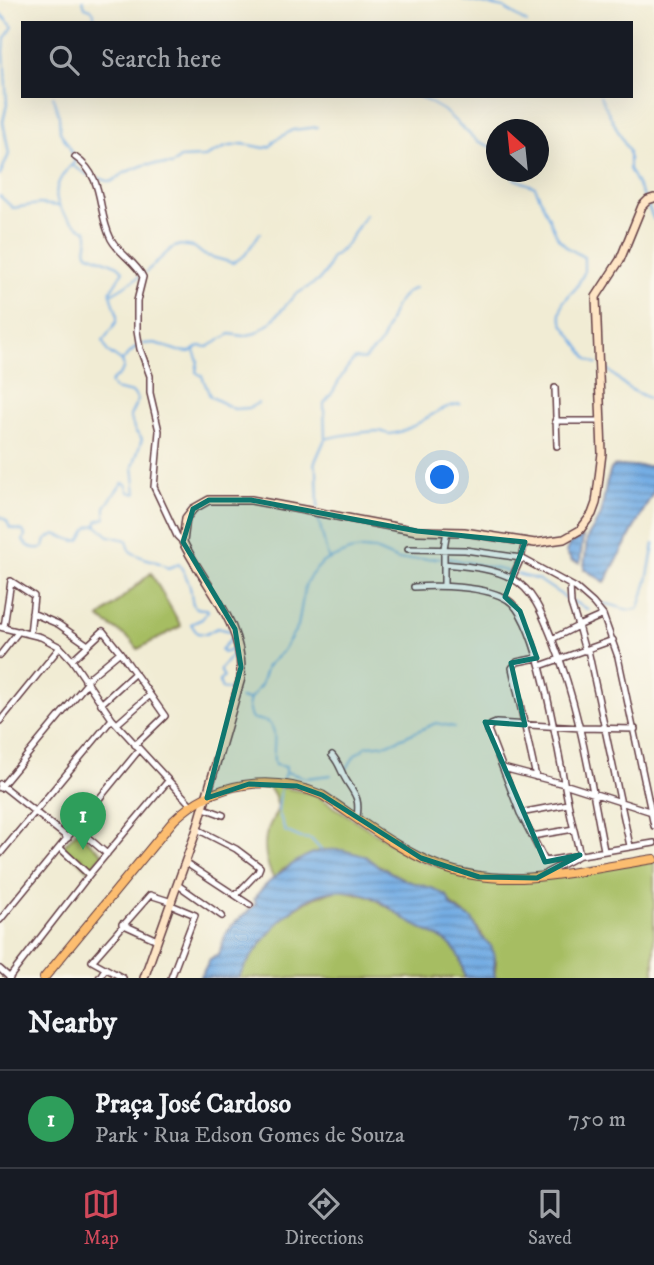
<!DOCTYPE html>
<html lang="en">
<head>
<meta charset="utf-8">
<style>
	body { margin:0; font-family:"IM FELL DW Pica",serif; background:#20242c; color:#f1f3f6 }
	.compass { position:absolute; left:486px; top:119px; width:63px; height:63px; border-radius:50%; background:#171b24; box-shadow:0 7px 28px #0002; rotate:333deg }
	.you { position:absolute; left:443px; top:478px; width:24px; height:24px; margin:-18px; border:5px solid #fff; border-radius:50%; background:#1a73e8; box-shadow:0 0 0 10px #1a73e833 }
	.badge { display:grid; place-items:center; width:46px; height:46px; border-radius:50%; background:#d1495b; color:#fff; font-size:23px; font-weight:700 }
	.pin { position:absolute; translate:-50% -58px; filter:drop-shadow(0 2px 4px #0008) }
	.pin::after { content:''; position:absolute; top:37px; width:24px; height:21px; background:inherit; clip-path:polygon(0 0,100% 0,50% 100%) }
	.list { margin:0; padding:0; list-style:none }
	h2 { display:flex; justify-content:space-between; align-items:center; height:91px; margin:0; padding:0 28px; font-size:30px }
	h2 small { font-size:23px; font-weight:400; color:#9ea1a6 }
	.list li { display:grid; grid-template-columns:46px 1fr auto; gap:21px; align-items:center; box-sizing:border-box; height:98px; padding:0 28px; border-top:2px solid #363941 }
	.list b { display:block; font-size:26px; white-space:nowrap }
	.list p { margin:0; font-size:23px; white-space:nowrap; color:#9ea1a6 }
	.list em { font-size:23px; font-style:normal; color:#9ea1a6 }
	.icon { flex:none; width:38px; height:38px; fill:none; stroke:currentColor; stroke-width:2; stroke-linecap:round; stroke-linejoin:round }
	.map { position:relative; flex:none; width:654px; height:978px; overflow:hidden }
	.search { position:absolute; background:#171b24; box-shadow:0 7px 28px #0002; left:21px; right:21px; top:21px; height:77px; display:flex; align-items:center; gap:18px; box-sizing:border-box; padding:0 24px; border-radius:0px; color:#9ea1a6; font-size:26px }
	.sheet { height:189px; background:#171b24 }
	nav { display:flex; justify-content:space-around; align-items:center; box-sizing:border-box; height:98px; border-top:2px solid #363941; background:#171b24; font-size:19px; color:#9ea1a6 }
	nav a { display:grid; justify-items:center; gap:4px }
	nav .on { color:#d1495b }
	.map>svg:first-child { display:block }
	.grass { fill:#a6bd62; stroke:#786e46; stroke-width:2 }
	.park { fill:url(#park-crowns); stroke:#786e46; stroke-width:2 }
	.water { fill:url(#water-rules); stroke:#5f6688; stroke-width:2 }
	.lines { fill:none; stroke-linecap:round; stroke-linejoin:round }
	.stream { stroke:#74ade4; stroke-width:2 }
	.minor-casing { stroke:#633e44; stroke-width:8 }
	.secondary-casing { stroke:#633e44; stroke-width:10 }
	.primary-casing { stroke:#633e44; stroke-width:10 }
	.minor { stroke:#fff; stroke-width:5 }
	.secondary { stroke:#fee5c5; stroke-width:7 }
	.primary { stroke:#fcbd6f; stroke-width:8 }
	.marked { fill:#0f766e; fill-opacity:0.2; stroke:#0f766e; stroke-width:5; stroke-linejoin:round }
</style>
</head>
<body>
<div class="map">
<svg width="654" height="978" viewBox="0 0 654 978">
	<defs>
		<pattern id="park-crowns" width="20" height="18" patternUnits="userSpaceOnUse" patternTransform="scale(1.75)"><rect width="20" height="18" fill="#a6bd62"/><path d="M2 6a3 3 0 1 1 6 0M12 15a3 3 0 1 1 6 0" fill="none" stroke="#899951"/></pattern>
		<pattern id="water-rules" width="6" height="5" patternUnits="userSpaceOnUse" patternTransform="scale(1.75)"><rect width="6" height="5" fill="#74ade4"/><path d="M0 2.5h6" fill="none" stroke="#618cb9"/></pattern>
	</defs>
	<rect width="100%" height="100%" fill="#fbf7ec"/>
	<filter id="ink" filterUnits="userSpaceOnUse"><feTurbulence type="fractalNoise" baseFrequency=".0143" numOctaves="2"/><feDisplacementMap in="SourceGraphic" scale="14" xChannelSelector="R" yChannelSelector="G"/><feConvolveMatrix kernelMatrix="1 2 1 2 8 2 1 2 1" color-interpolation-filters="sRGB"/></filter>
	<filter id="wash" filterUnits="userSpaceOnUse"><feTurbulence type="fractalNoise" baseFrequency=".00686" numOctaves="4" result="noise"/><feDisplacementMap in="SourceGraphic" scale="28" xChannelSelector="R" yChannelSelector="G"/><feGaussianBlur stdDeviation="1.57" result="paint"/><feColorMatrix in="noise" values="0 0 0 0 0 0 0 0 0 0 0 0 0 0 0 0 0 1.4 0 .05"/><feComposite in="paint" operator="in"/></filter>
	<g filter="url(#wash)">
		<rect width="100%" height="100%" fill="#f1ecd4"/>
		<!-- grass -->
		<path class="grass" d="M151 573 181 626 138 649 131 640 99 618Z
			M266 784 314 794 419 861 502 881 654 861V978H495C494 971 496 967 496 961 495 955 474 921 469 917 463 912 456 909 450 904L447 896 407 881 376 864 319 851 282 870 274 879C266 865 262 844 268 829 271 821 276 815 278 807L274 794Z
			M340 890 371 897 427 931 448 941 458 953 465 978H239C255 934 294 900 340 890Z"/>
		<!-- park -->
		<path class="park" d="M77 831 103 854 89 870 63 847Z"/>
		<!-- water -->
		<path class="water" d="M614 466H654V491L605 582 584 569 587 538 601 515 606 485 611 469Z
			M583 537 580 563 572 561 566 552 569 544Z
			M342 850 365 856 378 866 407 881 432 888 447 896 452 907 472 919 481 936 491 946 495 957 494 970 495 978H465C458 939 444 941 413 924 399 916 387 904 372 897 309 870 266 932 238 978H200L210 959 219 954C222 947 223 938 227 932 233 921 248 914 256 903L254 899C265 882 299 856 320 851 326 849 335 850 342 850Z"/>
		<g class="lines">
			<!-- stream -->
			<path class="stream" d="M83 0 85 7 91 9 94 13V19L90 23
				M464 0 504 8 527 23
				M0 13 13 27 5 38 4 52 7 104 3 122 9 154 0 175
				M53 96 59 116 60 132 69 146 75 162C44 189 54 213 87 231 91 239 84 245 87 253L118 266 123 271 110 292 117 313V321L103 341 107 351 121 361
				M418 96 443 110 477 141 496 149
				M600 96 629 152V169L644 198
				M73 166 88 175
				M509 172 515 179 535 187 558 238 568 248 584 257V273L576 288 563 302 560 314 563 324 588 359 597 364
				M99 178 111 182 126 172 147 164 172 165 180 158 205 157 226 147 243 144 265 148 271 146 275 140 293 130 318 127
				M0 196 13 208 39 204 59 206
				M647 204 654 220
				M146 272 172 248 180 245 194 247 204 255 233 263 245 255 260 233
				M111 294 139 277
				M143 344 155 343 178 351 190 352 200 346 208 347 230 334 243 336 256 333 270 323 295 295 318 281 327 270 331 258C346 249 356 230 365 215
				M194 351 198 361 196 372 202 376 210 396 234 409 249 408 258 403
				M604 366 628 388 654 401
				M326 439C332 436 371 431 379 431 385 432 384 434 390 434 417 431 433 407 460 404
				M318 507 317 471 314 464 325 439 324 403C336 393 340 372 355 359L364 360C369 354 376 350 380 344 390 325 392 297 415 288
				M0 516 7 521 10 528 23 531 25 535 23 541C29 548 36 550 44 547L46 540 55 534 75 541 80 540C85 533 86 525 97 525V521L105 518V507L122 483 126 484 129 492 136 494 133 466 142 439 135 431 130 416 138 400 133 393 114 389 110 383C115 376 127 373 122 361L137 346
				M318 517 328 558
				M97 526 109 536 127 540 130 551C143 561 155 558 168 568L179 564C184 572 190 583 191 592 192 604 192 610 207 609L208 611 202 619 191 624 197 633 206 634 217 628 230 631
				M448 558 511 572
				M517 574 539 580 566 598
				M572 601 589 610
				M598 605C614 600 624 615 639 608L647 581 654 544
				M232 637 221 650 223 653 231 650 234 652 220 670 224 677 219 681 222 689 233 690
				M240 698 248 700
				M346 770 355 755 367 746 388 744 436 723 454 727
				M331 775 306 778 286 772V767L275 765C270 753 281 730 267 722 263 720 256 720 251 718L248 707 250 699 261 685 267 666 282 652 298 626 305 586 311 575 323 562 349 551 362 549 375 550 398 560 440 558
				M283 778 285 773
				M281 787 278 810 285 831 301 838 311 839 321 850"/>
		</g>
	</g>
	<g filter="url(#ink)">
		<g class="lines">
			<!-- minor casing -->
			<g class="minor-casing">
				<path id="minor" d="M75 157C106 178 96 210 111 239 119 254 136 262 143 277L137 301V331L140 349 150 376V393L159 431 154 487 177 536 183 542
					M555 388 557 446
					M555 421H601
					M408 549 465 550 521 558 576 588 593 603 603 615 618 657 654 826
					M444 564C465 566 494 568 513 579 535 591 544 619 553 641 580 709 590 779 604 850
					M512 578 521 558 525 542
					M444 586V548L447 531
					M414 587C438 585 487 586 508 600 540 620 559 762 568 802 571 820 576 837 580 855L546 873
					M32 613 58 624 88 645
					M0 627 41 637 60 647 72 660 112 719 192 806
					M4 627 11 581 34 596 30 634
					M552 639 578 626 571 604 570 585
					M588 650 630 846
					M585 651 578 626 603 615
					M0 655 19 631
					M72 660 103 631 120 652 165 716 135 745
					M540 666 613 640
					M85 681 120 652
					M101 704 135 673
					M0 721 60 647
					M117 724 150 695
					M635 729 581 728 496 723 491 725 488 730 520 813 545 861 654 843
					M332 755C340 764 340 770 346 780 355 795 360 798 357 817
					M503 768 564 784 652 812
					M536 777 512 668 517 662 537 658
					M0 784 68 838
					M0 788 87 683
					M204 808 223 815
					M520 813 568 804
					M77 828 107 854
					M197 829 236 849 260 867 258 872 236 895
					M532 836 574 829
					M60 848 89 875
					M0 854 112 719
					M186 863 250 905
					M178 885 222 916
					M171 905 195 915 171 978
					M0 920 139 750
					M122 924 157 940
					M0 969 10 978
					M9 978 89 875 168 781
					M99 978 105 969
					M123 978 92 961 150 895 172 902"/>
			</g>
			<!-- secondary casing -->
			<g class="secondary-casing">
				<path id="secondary" d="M144 978 197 829 241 678C244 622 206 589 183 542L186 518 193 509 209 500H251L417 531 464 532 535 543 564 539 580 530 592 514 596 503 602 453 596 297 620 260 642 206 648 200 654 198"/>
			</g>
			<!-- primary casing -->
			<g class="primary-casing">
				<path id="primary" d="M44 978 174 820C214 781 271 774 322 795 359 819 396 849 437 865 507 893 582 869 654 859"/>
			</g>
			<!-- minor -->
			<use href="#minor" class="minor"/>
			<!-- secondary -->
			<use href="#secondary" class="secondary"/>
			<!-- primary -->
			<use href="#primary" class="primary"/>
		</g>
	</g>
	<!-- marked area -->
	<path class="marked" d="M209 500H251L417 531 525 542 505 597 520 611 537 658 511 663 525 725 485 722 545 862 580 855 537 878 479 877 421 858 322 795 297 786 249 784 207 798 241 667 235 629 183 542 193 509Z"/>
</svg>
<svg class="compass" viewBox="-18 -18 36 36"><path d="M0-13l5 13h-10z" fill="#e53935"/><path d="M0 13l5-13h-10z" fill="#9ea1a6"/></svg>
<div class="you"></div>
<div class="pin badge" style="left:83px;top:850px;background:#2e9e5b">1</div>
<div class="search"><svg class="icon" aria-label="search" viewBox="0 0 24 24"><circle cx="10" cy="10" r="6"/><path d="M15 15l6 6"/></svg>Search here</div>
</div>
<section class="sheet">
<h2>Nearby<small></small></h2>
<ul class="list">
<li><span class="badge" style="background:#2e9e5b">1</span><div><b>Praça José Cardoso</b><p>Park · Rua Edson Gomes de Souza</p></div><em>750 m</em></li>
</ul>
</section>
<nav>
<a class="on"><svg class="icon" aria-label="map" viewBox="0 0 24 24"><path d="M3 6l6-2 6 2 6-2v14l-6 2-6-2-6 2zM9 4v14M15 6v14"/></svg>Map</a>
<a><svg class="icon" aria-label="directions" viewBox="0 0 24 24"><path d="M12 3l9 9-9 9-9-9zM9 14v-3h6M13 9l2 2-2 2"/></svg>Directions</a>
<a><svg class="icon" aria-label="saved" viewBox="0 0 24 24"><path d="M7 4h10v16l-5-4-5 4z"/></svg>Saved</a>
</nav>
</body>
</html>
